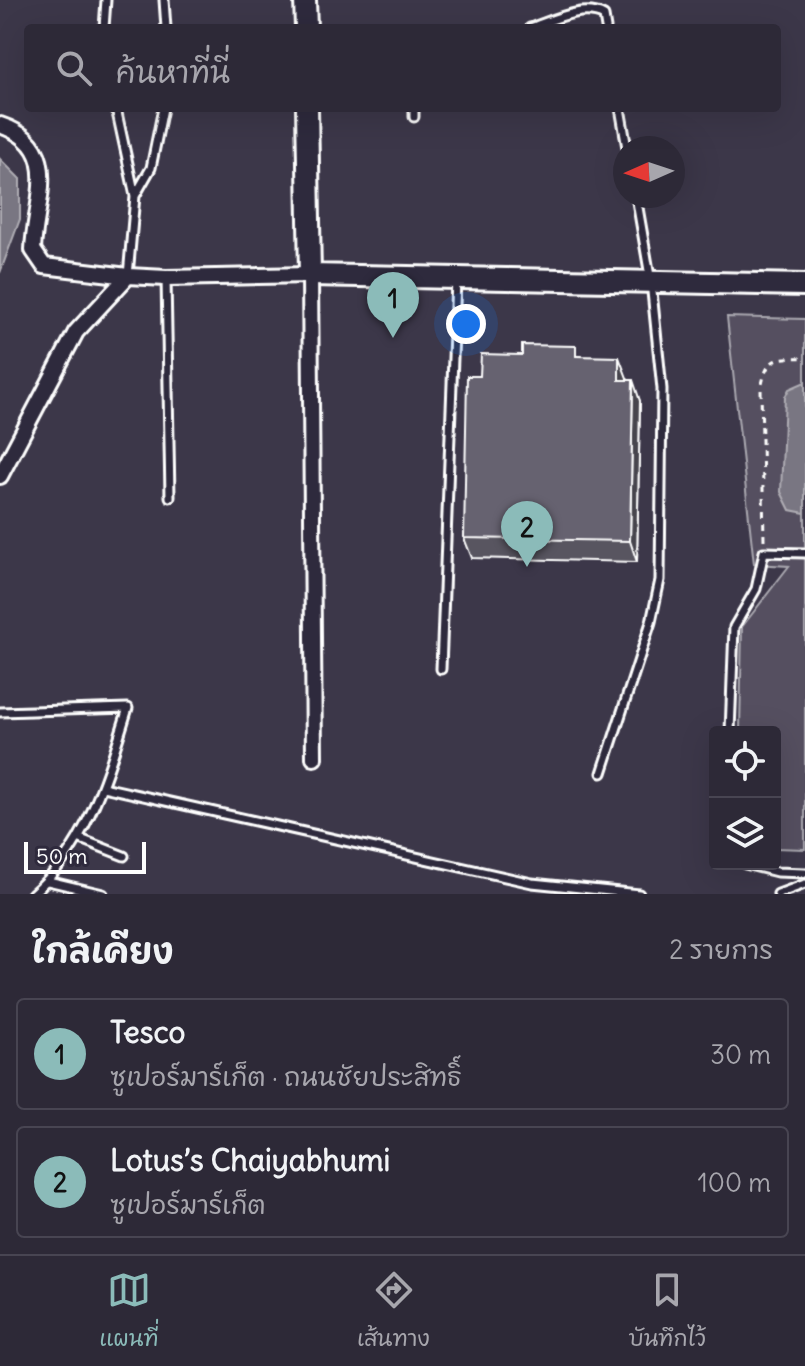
<!DOCTYPE html>
<html lang="th">
<head>
<meta charset="utf-8">
<style>
	body { margin:0; font-family:Delius,"Playpen Sans Thai",sans-serif; background:#393542; color:#f1f3f6 }
	.controls { position:absolute; right:24px; bottom:24px; display:grid; overflow:hidden; border-radius:8px; box-shadow:0 8px 32px #0002 }
	.controls button { width:72px; height:72px; display:grid; place-items:center; padding:0; border:0; border-bottom:2px solid #484552; background:#2d2937; color:#f1f3f6; font:40px sans-serif }
	.compass { position:absolute; left:613px; top:136px; width:72px; height:72px; border-radius:50%; background:#2d2937; box-shadow:0 8px 32px #0002; rotate:267deg }
	.scale { position:absolute; left:24px; bottom:20px; width:122px; box-sizing:border-box; padding-left:8px; border:4px solid #fff; border-top:0; font-size:22px; line-height:28px; white-space:nowrap; color:#fff; -webkit-text-stroke:6px #2f2a3d; paint-order:stroke }
	.you { position:absolute; left:466px; top:324px; width:28px; height:28px; margin:-20px; border:6px solid #fff; border-radius:50%; background:#1a73e8; box-shadow:0 0 0 12px #1a73e833 }
	.badge { display:grid; place-items:center; width:52px; height:52px; border-radius:50%; background:#8bbbb9; color:#111; font-size:26px; font-weight:700 }
	.pin { position:absolute; translate:-50% -66px; filter:drop-shadow(0 2px 4px #0008) }
	.pin::after { content:''; position:absolute; top:42px; width:28px; height:24px; background:inherit; clip-path:polygon(0 0,100% 0,50% 100%) }
	.list { margin:0; padding:0; list-style:none }
	h2 { display:flex; justify-content:space-between; align-items:center; height:104px; margin:0; padding:0 32px; font-size:34px }
	h2 small { font-size:26px; font-weight:400; color:#a7a6ad }
	.list li { display:grid; grid-template-columns:52px 1fr auto; gap:24px; align-items:center; box-sizing:border-box; height:112px; margin:0 16px 16px; padding:0 16px; border:2px solid #484552; border-radius:8px }
	.list b { display:block; font-size:30px; white-space:nowrap }
	.list p { margin:0; font-size:26px; white-space:nowrap; color:#a7a6ad }
	.list em { font-size:26px; font-style:normal; color:#a7a6ad }
	.icon { flex:none; width:44px; height:44px; fill:none; stroke:currentColor; stroke-width:2; stroke-linecap:round; stroke-linejoin:round }
	.map { position:relative; flex:none; width:805px; height:894px; overflow:hidden }
	.search { position:absolute; background:#2d2937; box-shadow:0 8px 32px #0002; left:24px; right:24px; top:24px; height:88px; display:flex; align-items:center; gap:20px; box-sizing:border-box; padding:0 28px; border-radius:8px; color:#a7a6ad; font-size:30px }
	.sheet { height:360px; background:#2d2937 }
	nav { display:flex; justify-content:space-around; align-items:center; box-sizing:border-box; height:112px; border-top:2px solid #484552; background:#2d2937; font-size:22px; color:#a7a6ad }
	nav a { display:grid; justify-items:center; gap:4px }
	nav .on { color:#8bbbb9 }
	.map>svg:first-child { display:block }
	.green { fill:#555060; stroke:#aaa8b0; stroke-width:2 }
	.water { fill:#797682; stroke:#afadb4; stroke-width:2 }
	.lines { fill:none; stroke-linecap:round; stroke-linejoin:round }
	.lane-casing { stroke:#fff; stroke-width:13 }
	.street-casing { stroke:#fff; stroke-width:20 }
	.secondary-casing { stroke:#fff; stroke-width:26 }
	.path { stroke:#fff; stroke-width:3; stroke-dasharray:6 6; stroke-linecap:butt }
	.lane { stroke:#2f2a3d; stroke-width:7 }
	.street { stroke:#2f2a3d; stroke-width:14 }
	.secondary { stroke:#2f2a3d; stroke-width:20 }
	.wall { fill:#585460; stroke:#fff; stroke-width:2 }
	.shaded-wall { fill:#47454e; stroke:#fff; stroke-width:2 }
	.building { fill:#666270; stroke:#fff; stroke-width:2 }
</style>
</head>
<body>
<div class="map">
<svg width="805" height="894" viewBox="0 0 805 894">
	<rect width="100%" height="100%" fill="#3c3749"/>
	<filter id="ink" filterUnits="userSpaceOnUse"><feTurbulence type="fractalNoise" baseFrequency=".0125" numOctaves="2"/><feDisplacementMap in="SourceGraphic" scale="16" xChannelSelector="R" yChannelSelector="G"/><feConvolveMatrix kernelMatrix="1 2 1 2 8 2 1 2 1" color-interpolation-filters="sRGB"/></filter>
	<g filter="url(#ink)">
		<!-- green -->
		<path class="green" d="M727 317 805 319V849L775 848V732H740L742 627 789 566 754 564Z"/>
		<!-- water -->
		<path class="water" d="M0 159 20 179V219L0 273Z
			M805 382V513L790 510 781 492 785 397 789 389Z"/>
		<g class="lines">
			<!-- lane casing -->
			<g class="lane-casing">
				<path id="lane" d="M164 0 166 28
					M104 28 106 0
					M530 28C551 21 583 4 604 16L606 28
					M116 108 135 196 128 276
					M414 108V117
					M620 108 627 148
					M135 196 151 168 163 108
					M166 278 170 497
					M441 669 456 280
					M0 712 128 708C107 775 87 848 32 894
					M730 732 734 627 756 589 764 552 805 553
					M602 773 651 622 660 580 662 389 651 282 636 196
					M103 787 532 883 639 894
					M78 838 124 856
					M745 864 777 872 805 873
					M48 881 103 894
					M778 894 805 884"/>
			</g>
			<!-- street casing -->
			<g class="street-casing">
				<path id="street" d="M0 125C64 146 35 200 33 250L44 266 128 276
					M0 476 76 332 128 276 166 278 310 275 314 758"/>
			</g>
			<!-- secondary casing -->
			<g class="secondary-casing">
				<path id="secondary" d="M305 0 306 28
					M307 108 310 275 805 285"/>
			</g>
			<!-- path -->
			<path class="path" d="M764 540 761 389C767 357 775 357 805 358"/>
			<!-- lane -->
			<use href="#lane" class="lane"/>
			<!-- street -->
			<use href="#street" class="street"/>
			<!-- secondary -->
			<use href="#secondary" class="secondary"/>
		</g>
		<!-- wall -->
		<path class="wall" d="M522 355 580 356 627 378 640 401 637 562 472 558 464 538 480 376Z"/>
		<!-- shaded-wall -->
		<path class="shaded-wall" d="M619 357 627 378 626 400 619 380Z
			M633 380 640 401 637 562 630 541Z"/>
		<!-- building -->
		<path class="building" d="M522 345 576 346V356L619 357V380H633L630 541 464 538 467 376H480L481 354 522 355Z"/>
	</g>
</svg>
<div class="controls">
<button><svg class="icon" aria-label="locate" viewBox="0 0 24 24"><circle cx="12" cy="12" r="6"/><path d="M12 2v4M12 18v4M2 12h4M18 12h4"/></svg></button>
<button><svg class="icon" aria-label="layers" viewBox="0 0 24 24"><path d="M12 4l9 5-9 5-9-5zM3 14l9 5 9-5"/></svg></button>
</div>
<svg class="compass" viewBox="-18 -18 36 36"><path d="M0-13l5 13h-10z" fill="#e53935"/><path d="M0 13l5-13h-10z" fill="#a7a6ad"/></svg>
<div class="scale">50 m</div>
<div class="you"></div>
<div class="pin badge" style="left:393px;top:338px">1</div>
<div class="pin badge" style="left:527px;top:567px">2</div>
<div class="search"><svg class="icon" aria-label="search" viewBox="0 0 24 24"><circle cx="10" cy="10" r="6"/><path d="M15 15l6 6"/></svg>ค้นหาที่นี่</div>
</div>
<section class="sheet">
<h2>ใกล้เคียง<small>2 รายการ</small></h2>
<ul class="list">
<li><span class="badge">1</span><div><b>Tesco</b><p>ซูเปอร์มาร์เก็ต · ถนนชัยประสิทธิ์</p></div><em>30 m</em></li>
<li><span class="badge">2</span><div><b>Lotus’s Chaiyabhumi</b><p>ซูเปอร์มาร์เก็ต</p></div><em>100 m</em></li>
</ul>
</section>
<nav>
<a class="on"><svg class="icon" aria-label="map" viewBox="0 0 24 24"><path d="M3 6l6-2 6 2 6-2v14l-6 2-6-2-6 2zM9 4v14M15 6v14"/></svg>แผนที่</a>
<a><svg class="icon" aria-label="directions" viewBox="0 0 24 24"><path d="M12 3l9 9-9 9-9-9zM9 14v-3h6M13 9l2 2-2 2"/></svg>เส้นทาง</a>
<a><svg class="icon" aria-label="saved" viewBox="0 0 24 24"><path d="M7 4h10v16l-5-4-5 4z"/></svg>บันทึกไว้</a>
</nav>
</body>
</html>
